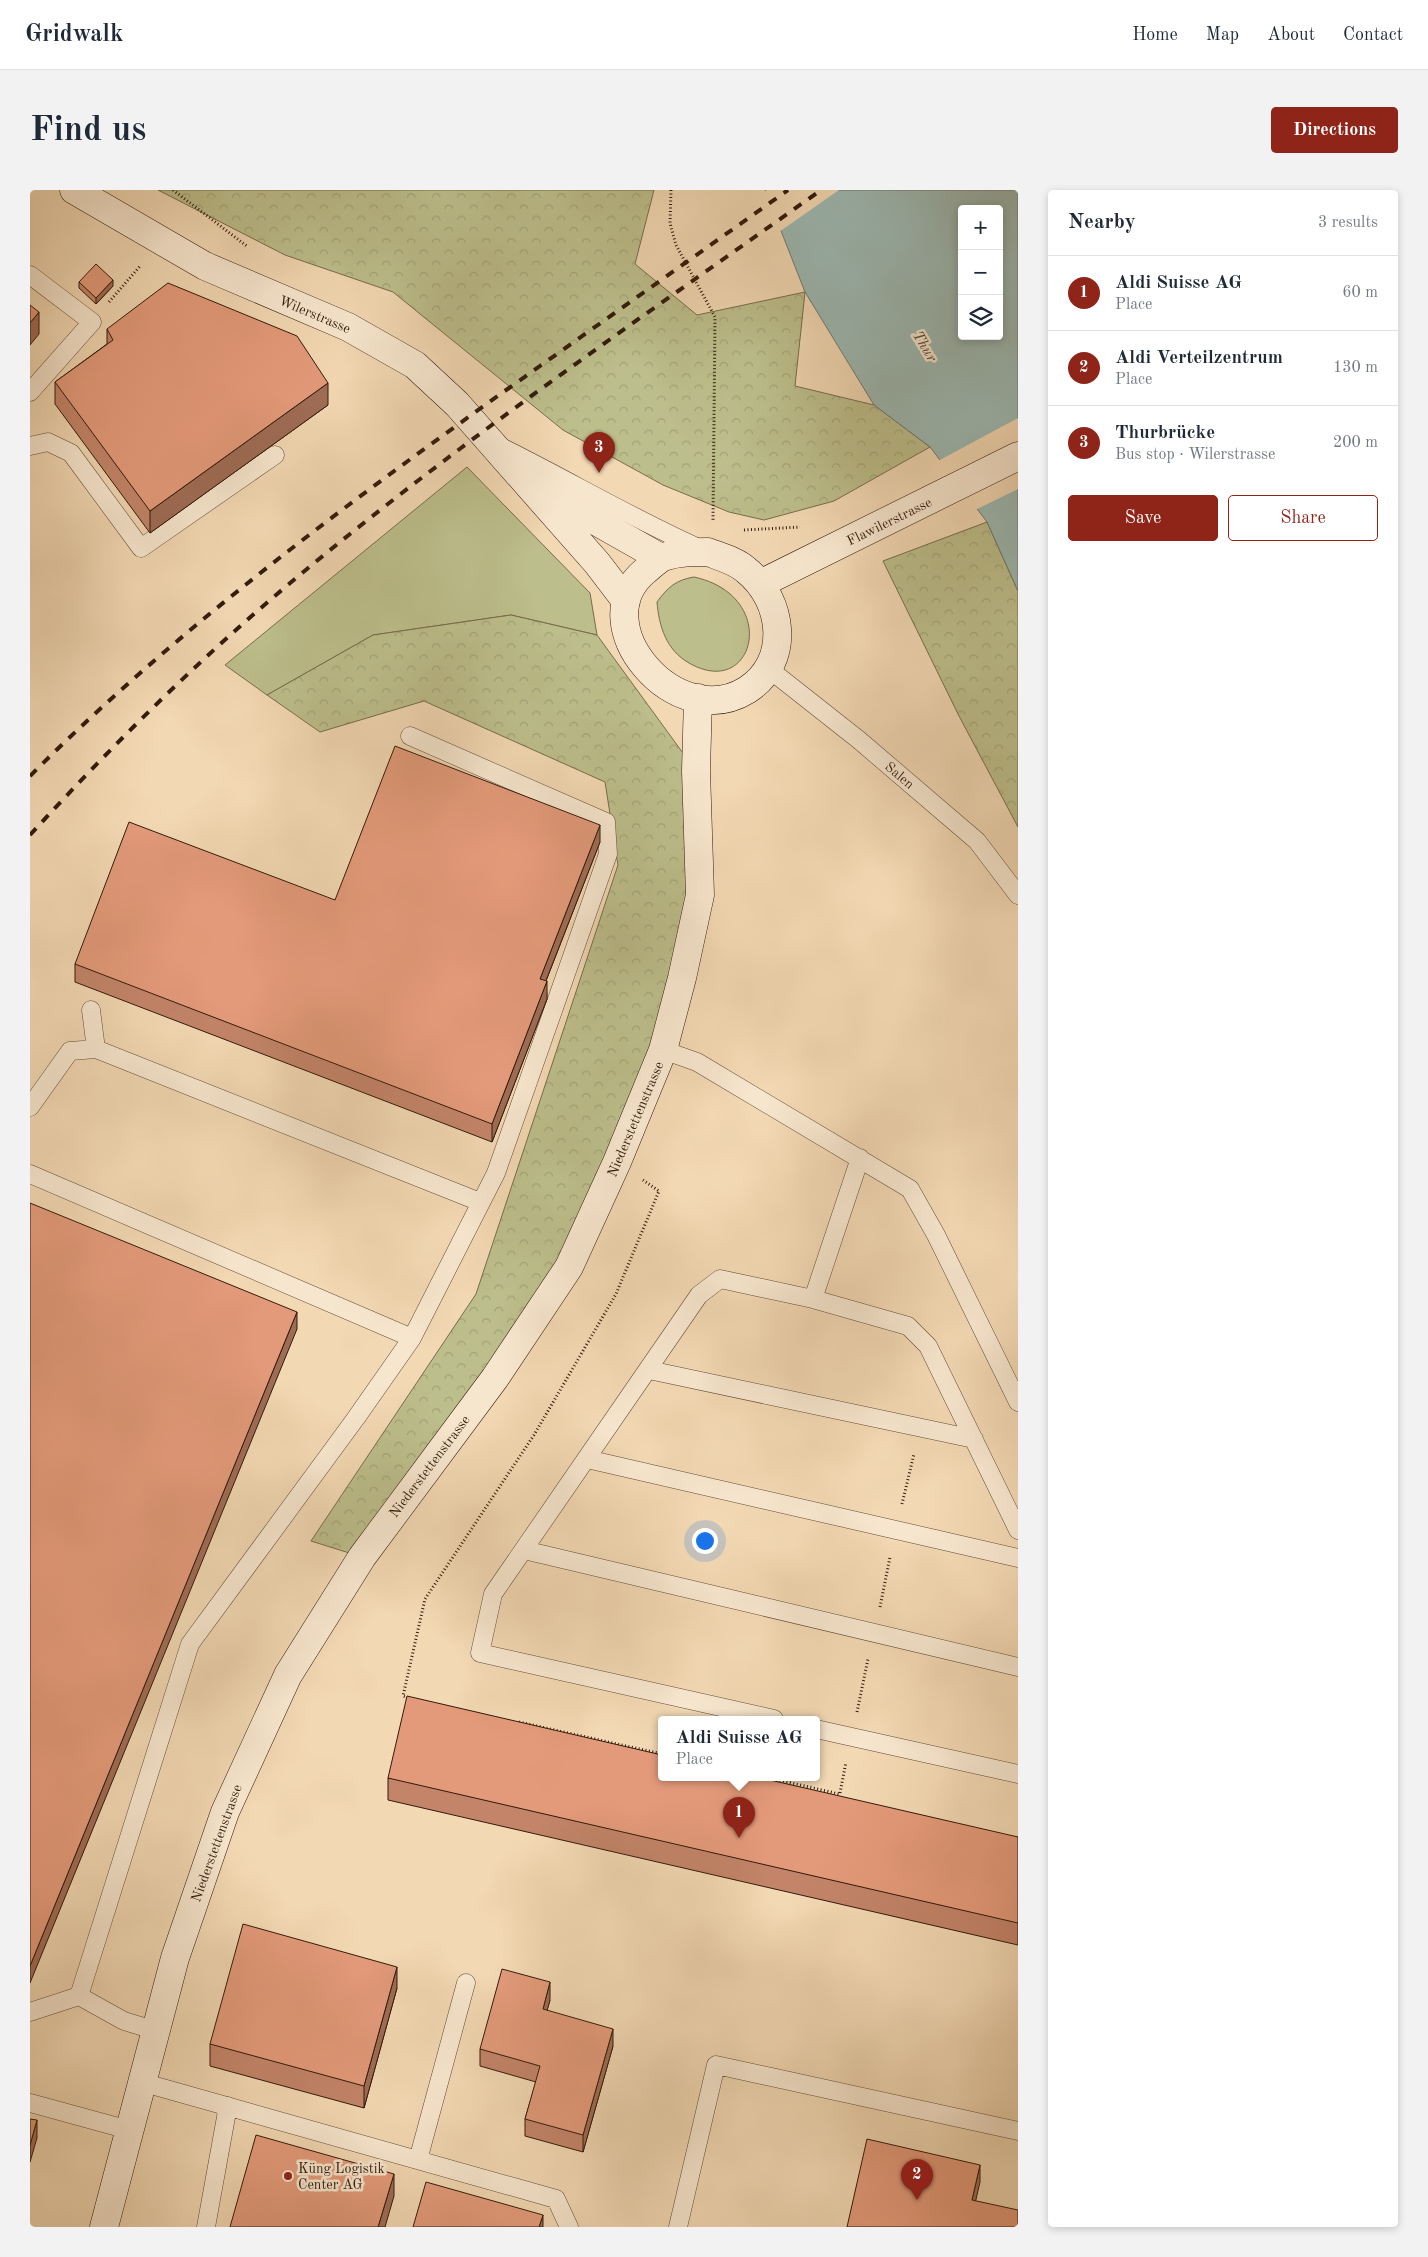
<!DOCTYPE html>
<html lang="en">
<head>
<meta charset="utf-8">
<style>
	body { margin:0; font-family:"Old Standard TT",serif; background:#f2f2f3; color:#1f2937 }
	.controls { position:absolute; right:15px; top:15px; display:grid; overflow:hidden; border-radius:5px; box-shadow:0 2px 8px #0003 }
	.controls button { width:45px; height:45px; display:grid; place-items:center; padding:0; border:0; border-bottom:1px solid #e0e1e3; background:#fff; color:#1f2937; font:25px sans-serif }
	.you { position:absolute; left:674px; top:1350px; width:18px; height:18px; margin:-12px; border:4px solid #fff; border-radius:50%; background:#1a73e8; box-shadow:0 0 0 8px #1a73e833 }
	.badge { display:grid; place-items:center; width:32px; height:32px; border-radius:50%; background:#8f2418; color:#fff; font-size:16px; font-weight:700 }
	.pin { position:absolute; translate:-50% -41px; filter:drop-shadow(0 1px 2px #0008) }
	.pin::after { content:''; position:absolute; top:26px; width:18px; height:15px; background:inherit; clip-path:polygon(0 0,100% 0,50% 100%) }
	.popup { position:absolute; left:628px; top:1526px; width:162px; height:65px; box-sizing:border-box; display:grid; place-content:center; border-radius:5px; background:#fff; filter:drop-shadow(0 1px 4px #0005); font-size:16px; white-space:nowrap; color:#747a83 }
	.popup b { font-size:19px; color:#1f2937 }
	.popup::after { content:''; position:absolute; left:50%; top:100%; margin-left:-10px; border:10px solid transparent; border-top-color:#fff }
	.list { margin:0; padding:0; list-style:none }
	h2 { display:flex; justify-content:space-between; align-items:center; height:65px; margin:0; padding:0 20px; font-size:21px }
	h2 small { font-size:16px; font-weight:400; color:#747a83 }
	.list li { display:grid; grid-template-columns:32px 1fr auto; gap:15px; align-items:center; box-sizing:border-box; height:75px; padding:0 20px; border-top:1px solid #e0e1e3 }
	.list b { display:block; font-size:19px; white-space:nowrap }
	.list p { margin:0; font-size:16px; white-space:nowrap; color:#747a83 }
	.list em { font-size:16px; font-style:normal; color:#747a83 }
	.actions { display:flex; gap:10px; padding:15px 20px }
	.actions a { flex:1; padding:11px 0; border:1px solid #8f2418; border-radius:5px; text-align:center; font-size:18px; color:#8f2418 }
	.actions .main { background:#8f2418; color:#fff }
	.icon { flex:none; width:28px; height:28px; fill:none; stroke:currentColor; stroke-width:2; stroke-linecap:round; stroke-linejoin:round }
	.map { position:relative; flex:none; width:988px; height:2037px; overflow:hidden; border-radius:5px }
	header { display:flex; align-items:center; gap:30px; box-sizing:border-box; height:70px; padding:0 25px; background:#fff; border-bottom:1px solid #e0e1e3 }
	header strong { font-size:24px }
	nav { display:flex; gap:28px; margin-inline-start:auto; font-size:18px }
	.intro { display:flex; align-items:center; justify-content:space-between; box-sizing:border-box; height:120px; padding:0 30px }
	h1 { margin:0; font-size:35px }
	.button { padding:12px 22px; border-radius:5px; background:#8f2418; color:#fff; font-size:18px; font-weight:700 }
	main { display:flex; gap:30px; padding:0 30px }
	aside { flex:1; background:#fff; border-radius:5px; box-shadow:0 2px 8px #0003 }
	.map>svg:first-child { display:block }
	.green { fill:#bcbe8b; stroke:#776c4b }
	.forest { fill:url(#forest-crowns); stroke:#776c4b }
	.water { fill:#9cb9b3; stroke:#727970; fill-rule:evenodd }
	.pier { fill:#f2d8b3 }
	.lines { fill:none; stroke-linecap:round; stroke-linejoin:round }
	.lane-casing { stroke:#624a35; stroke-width:19 }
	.secondary-casing { stroke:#321a0b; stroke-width:29 }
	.path { stroke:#321a0b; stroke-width:3; stroke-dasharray:1 2.5; stroke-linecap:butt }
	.lane { stroke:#f7e6ce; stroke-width:18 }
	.secondary { stroke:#f7e6ce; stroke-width:28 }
	.rail { stroke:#321a0b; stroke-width:4; stroke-dasharray:9 9; stroke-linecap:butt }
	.wall { fill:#c38469; stroke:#321a0b }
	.shaded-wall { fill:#9f6c55; stroke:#321a0b }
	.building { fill:#e39a7a; stroke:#321a0b }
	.poi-dot { fill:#8f2418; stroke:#f7e6ce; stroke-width:2 }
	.labels { text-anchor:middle; stroke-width:5; stroke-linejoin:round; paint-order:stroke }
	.street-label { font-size:14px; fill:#321a0b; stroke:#f7e6ce }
	.poi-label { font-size:14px; fill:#321a0b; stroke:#f7e6ce; text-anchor:start }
	.water-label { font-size:15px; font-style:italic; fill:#524a3d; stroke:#f7e6ce }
</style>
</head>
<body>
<header>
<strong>Gridwalk</strong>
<nav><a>Home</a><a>Map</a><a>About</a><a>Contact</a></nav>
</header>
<div class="intro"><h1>Find us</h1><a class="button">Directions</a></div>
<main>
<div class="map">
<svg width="988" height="2037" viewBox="0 0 988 2037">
	<defs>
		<pattern id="forest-crowns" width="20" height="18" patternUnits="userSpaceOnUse" patternTransform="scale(1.25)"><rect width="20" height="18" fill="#bcbe8b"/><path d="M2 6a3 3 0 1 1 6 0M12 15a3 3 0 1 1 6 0" fill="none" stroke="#a2a377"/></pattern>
	</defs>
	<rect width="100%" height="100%" fill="#f2d8b3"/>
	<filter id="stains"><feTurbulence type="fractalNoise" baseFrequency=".004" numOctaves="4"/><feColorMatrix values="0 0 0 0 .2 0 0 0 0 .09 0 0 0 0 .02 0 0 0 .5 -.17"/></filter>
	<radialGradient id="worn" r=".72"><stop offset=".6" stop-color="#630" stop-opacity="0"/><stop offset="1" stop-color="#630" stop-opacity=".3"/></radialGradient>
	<!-- green -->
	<path class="green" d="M437 277 560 403 567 445 481 425 343 445 237 505 195 475Z
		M664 387C751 406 725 511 659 473 636 460 629 436 627 412 638 397 646 390 664 387Z"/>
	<!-- forest -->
	<path class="forest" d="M128 0H624L605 74 667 125 775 102 765 196 844 215 900 257 804 311 734 330 699 322 633 295 533 240 363 102 255 65Z
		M957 332 988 401V637L929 526 853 371Z
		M481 425 567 445 666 581 652 788 539 1077 332 1367 281 1351 446 1104 588 675 575 592 394 511 290 542 237 505 343 445Z"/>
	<!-- water -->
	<path class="water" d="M735 0H988V401L957 332 900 257 844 215 775 102ZM932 19H969V146H932Z"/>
	<!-- pier -->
	<path class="pier" d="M737 0H809L749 42 733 2Z
		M988 228V299L945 320 908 271Z"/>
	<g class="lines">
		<!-- lane casing -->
		<g class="lane-casing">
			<path id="lane" d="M0 85 62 132 0 202
				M0 256 18 252 41 263 111 358 245 265
				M471 257C538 290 603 329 671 359
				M739 479 829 550 947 651 988 705
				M61 820 66 859 450 1012
				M633 860 667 872 880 999 906 1045 988 1212
				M0 917 40 861 66 859
				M0 984 382 1148
				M783 1109 830 968
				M619 1180 944 1249
				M557 1269 988 1368
				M494 1360 988 1477
				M744 1529 450 1463 463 1404 669 1105 690 1089 783 1109 878 1136 898 1156 988 1340
				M786 1539 988 1584
				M0 1822 49 1806
				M124 1840 94 1831 49 1806 160 1454 326 1228 382 1148 466 983 578 664 576 632 380 546
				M111 1892 526 2009 539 2037
				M0 1913 99 1940
				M388 1970 436 1793
				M176 2037 198 1916
				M648 2037 686 1875 988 1941"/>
		</g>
		<!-- secondary casing -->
		<g class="secondary-casing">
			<path id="secondary" d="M44 0 175 76 318 137 385 175 427 214 567 373 596 411
				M511 300 631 368
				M678 362C691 367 706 371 716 380 754 410 761 472 717 500 646 544 552 434 615 381 620 377 627 370 633 367 648 362 663 362 678 362Z
				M730 394 988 266
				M74 2037 145 1768 195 1622 258 1485 332 1367 465 1188 539 1077 587 972 633 860 652 788 670 705 666 581 668 508"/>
		</g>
		<!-- path -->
		<path class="path" d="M143 0 218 57
			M641 0 640 33 646 55 685 127 683 330
			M79 112 111 75
			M714 340 770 337
			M872 1314 884 1264
			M850 1417 860 1367
			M378 1508 373 1506 395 1409 504 1245 586 1104 629 1001 613 990
			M827 1522 838 1469
			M489 1532 632 1564
			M736 1587 809 1604
			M810 1603 816 1572"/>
		<!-- lane -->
		<use href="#lane" class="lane"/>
		<!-- secondary -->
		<use href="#secondary" class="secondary"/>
		<!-- rail -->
		<path class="rail" d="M0 586C146 440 311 318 479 198 572 132 665 66 758 0
			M0 645C77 561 159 479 246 405 419 258 607 131 791 0"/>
	</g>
	<!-- wall -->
	<path class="wall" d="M49 92 83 96 66 114 49 98Z
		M77 139 298 215 120 343 25 214V192L77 154Z
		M570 652 516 791 517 809 462 952 45 792V774L305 710Z
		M358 1588 988 1647V1755L358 1610Z
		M367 1798 334 1918 180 1876V1854Z
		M520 1810 517 1820 583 1856 553 1962 495 1946V1929L506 1892 450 1876V1859Z"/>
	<!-- shaded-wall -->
	<path class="shaded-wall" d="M83 90V96L66 114V108Z
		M9 122V144L0 155V133Z
		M298 193V215L120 343V321Z
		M570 635V652L510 806V789Z
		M517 791V809L462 952V934Z
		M267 1122V1139L0 1793V1776Z
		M367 1777V1798L334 1918V1896Z
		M520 1792V1810L513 1836V1819Z
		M583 1839V1856L553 1962V1945Z
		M7 1930V1948L0 1972V1955Z
		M950 1975V1992L942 2027V2010Z
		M364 1984V2006L355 2037H348Z
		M513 2025V2037H509Z"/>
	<!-- building -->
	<path class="building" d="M66 74 83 90 66 108 49 92Z
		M138 93 267 146 298 193 120 321 25 192 83 150 77 139Z
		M0 115 9 122 0 133Z
		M365 556 570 635 510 789 517 791 462 934 45 774 99 632 305 710Z
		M0 1013 267 1122 0 1776Z
		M377 1506 632 1565V1587H727L988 1647V1733L358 1588Z
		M213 1734 367 1777 334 1896 180 1854Z
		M472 1779 520 1792 513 1819 583 1839 553 1945 495 1929 510 1876 450 1859Z
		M0 1929 7 1930 0 1955Z
		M226 1945 364 1984 348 2037H200Z
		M837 1949 950 1975 942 2010 988 2020V2037H817Z
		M396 1992 513 2025 509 2037H383Z"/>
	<!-- markers -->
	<circle class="poi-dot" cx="258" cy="1986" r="5"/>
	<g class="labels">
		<!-- street labels -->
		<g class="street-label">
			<text transform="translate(285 124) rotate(23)" y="5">Wilerstrasse</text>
			<text transform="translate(859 331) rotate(-26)" y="5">Flawilerstrasse</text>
			<text transform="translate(870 585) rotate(40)" y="5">Salen</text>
			<text transform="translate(605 929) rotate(-67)" y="5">Niederstettenstrasse</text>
			<text transform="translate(399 1276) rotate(-53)" y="5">Niederstettenstrasse</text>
			<text transform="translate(186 1653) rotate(-70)" y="5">Niederstettenstrasse</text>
		</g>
		<!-- poi labels -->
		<g class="poi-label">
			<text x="268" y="1983">Küng Logistik<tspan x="268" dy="16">Center AG</tspan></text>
		</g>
		<!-- water labels -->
		<g class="water-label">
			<text transform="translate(895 156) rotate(59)" y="5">Thur</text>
		</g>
	</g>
	<rect width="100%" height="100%" filter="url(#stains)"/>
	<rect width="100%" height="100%" fill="url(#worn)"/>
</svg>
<div class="controls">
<button>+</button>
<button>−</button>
<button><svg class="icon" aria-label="layers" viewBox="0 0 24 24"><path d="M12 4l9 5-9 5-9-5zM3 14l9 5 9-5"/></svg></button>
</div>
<div class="you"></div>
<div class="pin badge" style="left:709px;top:1648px">1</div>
<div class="popup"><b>Aldi Suisse AG</b>Place</div>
<div class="pin badge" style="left:887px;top:2010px">2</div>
<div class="pin badge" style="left:569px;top:283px">3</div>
</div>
<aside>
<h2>Nearby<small>3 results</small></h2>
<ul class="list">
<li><span class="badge">1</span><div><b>Aldi Suisse AG</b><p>Place</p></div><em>60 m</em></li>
<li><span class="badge">2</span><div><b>Aldi Verteilzentrum</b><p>Place</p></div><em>130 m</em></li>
<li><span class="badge">3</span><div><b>Thurbrücke</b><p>Bus stop · Wilerstrasse</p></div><em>200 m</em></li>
</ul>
<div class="actions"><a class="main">Save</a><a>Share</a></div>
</aside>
</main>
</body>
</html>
